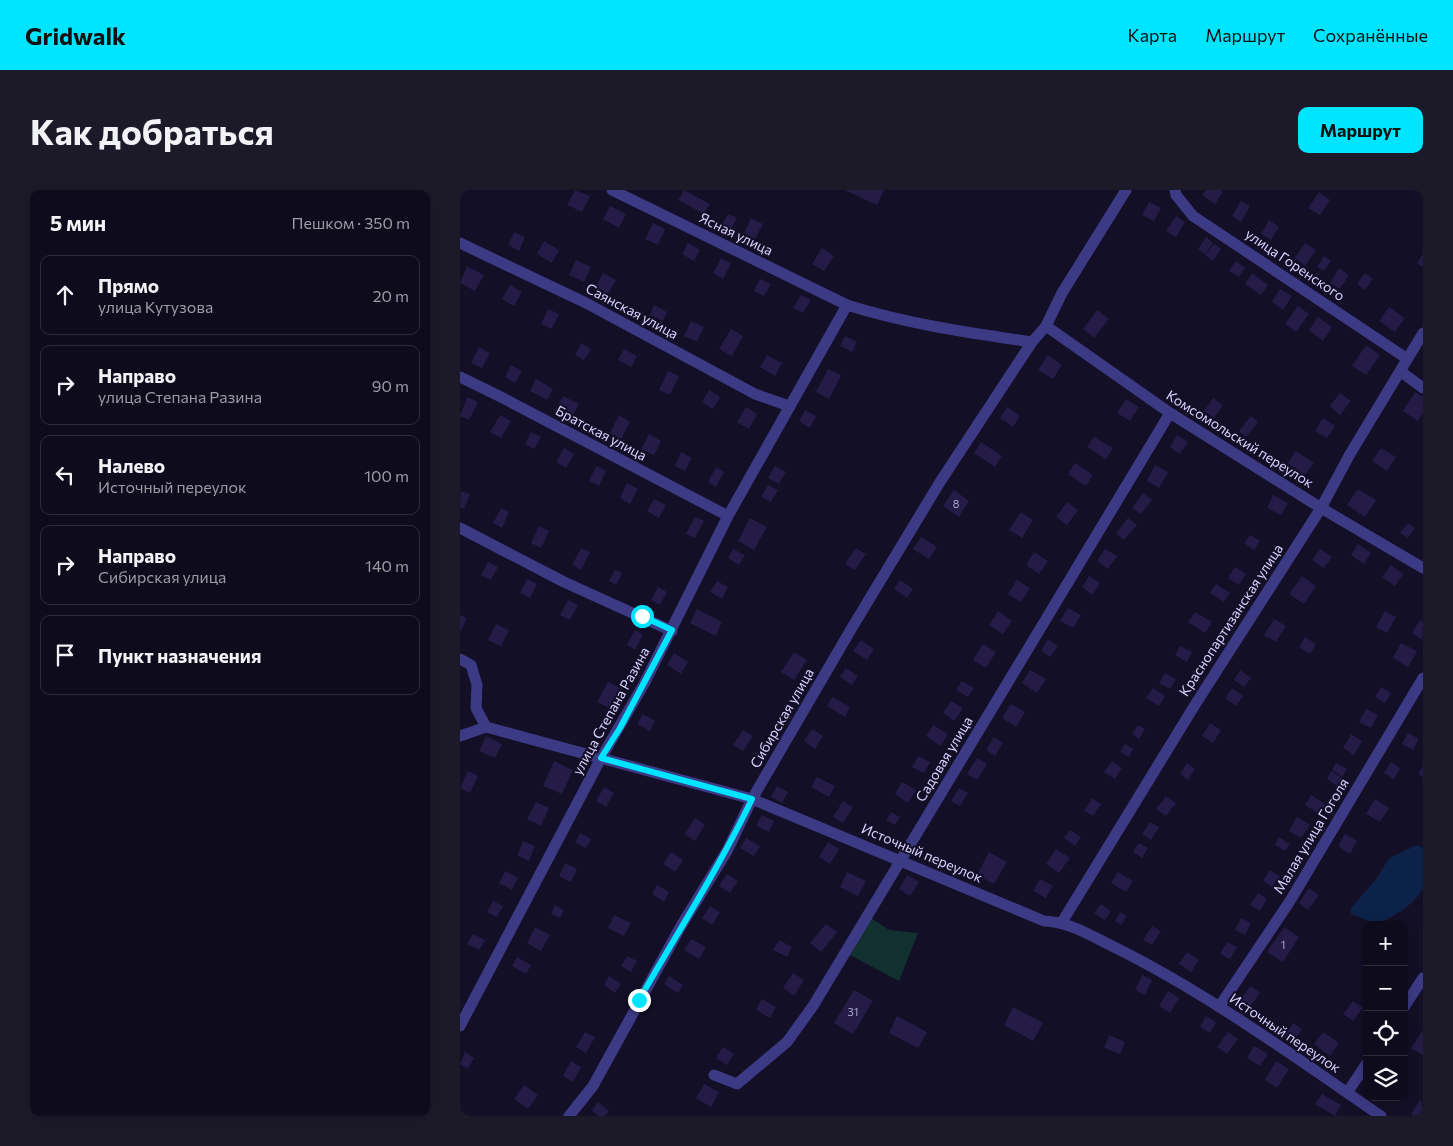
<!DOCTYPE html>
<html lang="ru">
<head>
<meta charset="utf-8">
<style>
	body { margin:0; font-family:Commissioner,sans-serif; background:#1c1929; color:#f1f3f6 }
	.controls { position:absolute; right:15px; bottom:15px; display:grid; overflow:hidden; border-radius:10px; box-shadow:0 2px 12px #0003 }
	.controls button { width:45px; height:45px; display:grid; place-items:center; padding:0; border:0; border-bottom:1px solid #2e2b3b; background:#0e0b1c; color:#f1f3f6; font:25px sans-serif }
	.stop { position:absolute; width:15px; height:15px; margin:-11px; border:4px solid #00e5ff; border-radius:50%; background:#fff }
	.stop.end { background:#00e5ff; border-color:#fff; box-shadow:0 1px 5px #0008 }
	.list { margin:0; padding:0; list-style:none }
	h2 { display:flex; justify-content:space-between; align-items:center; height:65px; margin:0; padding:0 20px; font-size:21px }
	h2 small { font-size:16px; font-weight:400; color:#9b9ba3 }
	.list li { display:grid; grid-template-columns:32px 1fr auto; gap:15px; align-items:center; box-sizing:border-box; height:80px; margin:0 10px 10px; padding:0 10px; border:1px solid #2e2b3b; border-radius:10px }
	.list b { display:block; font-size:19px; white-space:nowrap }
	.list p { margin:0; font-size:16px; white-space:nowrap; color:#9b9ba3 }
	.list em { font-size:16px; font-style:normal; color:#9b9ba3 }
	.icon { flex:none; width:28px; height:28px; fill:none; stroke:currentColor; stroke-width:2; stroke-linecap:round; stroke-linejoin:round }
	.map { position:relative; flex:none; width:963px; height:926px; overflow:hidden; border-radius:10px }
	header { display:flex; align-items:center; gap:30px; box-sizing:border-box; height:70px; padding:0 25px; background:#00e5ff; color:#111 }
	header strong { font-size:24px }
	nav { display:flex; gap:28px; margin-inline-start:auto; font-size:18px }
	.intro { display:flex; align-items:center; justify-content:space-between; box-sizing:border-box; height:120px; padding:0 30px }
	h1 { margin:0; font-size:35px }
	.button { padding:12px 22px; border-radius:10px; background:#00e5ff; color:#111; font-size:18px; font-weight:700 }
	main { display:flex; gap:30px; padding:0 30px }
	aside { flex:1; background:#0e0b1c; border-radius:10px; box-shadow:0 2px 12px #0003 }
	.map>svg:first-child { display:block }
	.green { fill:#12302f }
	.water { fill:#0c2248 }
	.building { fill:#241b47 }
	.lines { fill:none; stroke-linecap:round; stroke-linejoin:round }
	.minor { stroke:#3d3a85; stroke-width:11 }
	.route { stroke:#00e5ff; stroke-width:6 }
	.labels { text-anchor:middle; stroke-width:4; stroke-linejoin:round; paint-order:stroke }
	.number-label { font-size:11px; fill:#aca6d1 }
	.street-label { font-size:14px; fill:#d9d4ff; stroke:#130f26 }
</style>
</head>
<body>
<header>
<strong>Gridwalk</strong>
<nav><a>Карта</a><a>Маршрут</a><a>Сохранённые</a></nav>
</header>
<div class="intro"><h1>Как добраться</h1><a class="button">Маршрут</a></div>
<main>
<aside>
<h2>5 мин<small>Пешком · 350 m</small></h2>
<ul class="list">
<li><svg class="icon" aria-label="ahead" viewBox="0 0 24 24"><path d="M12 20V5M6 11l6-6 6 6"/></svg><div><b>Прямо</b><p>улица Кутузова</p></div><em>20 m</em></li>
<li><svg class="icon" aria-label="right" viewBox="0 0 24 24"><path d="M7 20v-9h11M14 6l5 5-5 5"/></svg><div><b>Направо</b><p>улица Степана Разина</p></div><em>90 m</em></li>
<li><svg class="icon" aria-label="left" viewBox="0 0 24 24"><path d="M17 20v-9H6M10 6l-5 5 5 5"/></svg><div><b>Налево</b><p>Источный переулок</p></div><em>100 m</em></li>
<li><svg class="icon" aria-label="right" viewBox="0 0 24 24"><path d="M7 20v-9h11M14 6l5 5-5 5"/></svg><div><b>Направо</b><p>Сибирская улица</p></div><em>140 m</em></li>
<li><svg class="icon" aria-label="arrive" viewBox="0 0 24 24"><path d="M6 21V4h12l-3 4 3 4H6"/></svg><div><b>Пункт назначения</b></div></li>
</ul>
</aside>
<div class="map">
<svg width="963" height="926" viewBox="0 0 963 926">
	<rect width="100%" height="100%" fill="#130f26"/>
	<!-- green -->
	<path class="green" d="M411 728 429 740 458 743 439 791 390 765Z"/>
	<!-- water -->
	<path class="water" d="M957 655 963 658C963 669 963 688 963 698 956 714 932 728 917 734L891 724V718L917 688 929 668Z"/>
	<!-- building -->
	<path class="building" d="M115 0 130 6 122 22 107 15Z
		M224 0 250 14 244 24 218 10Z
		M384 0H424L417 15Z
		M746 0H760L763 2 755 14 742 5Z
		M859 2 870 10 860 25 848 18Z
		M781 11 790 16 781 32 772 26Z
		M689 12 701 18 694 31 682 25Z
		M150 16 166 24 159 38 143 29Z
		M268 24 277 28 271 39 262 34Z
		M716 26 725 32 716 47 706 41Z
		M291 28 303 34 295 49 284 43Z
		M809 30 819 37 811 50 801 44Z
		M193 33 205 39 198 55 185 49Z
		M54 42 65 47 59 61 48 55Z
		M746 47 753 53 745 64 738 59Z
		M84 51 99 60 92 73 77 64Z
		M228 53 240 60 234 71 222 64Z
		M845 53 856 60 845 76 835 68Z
		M754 54 761 59 753 71 745 65Z
		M362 58 374 66 364 81 352 74Z
		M963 64V77L957 73Z
		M864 66 871 71 864 81 857 77Z
		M261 68 271 73 263 89 253 83Z
		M116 70 131 77 124 92 109 85Z
		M776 71 785 78 779 87 769 81Z
		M7 76 24 85 15 101 0 93Z
		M879 78 889 85 880 99 870 93Z
		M143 83 156 90 148 104 136 97Z
		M792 83 808 95 801 105 785 94Z
		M905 83 913 89 905 100 897 94Z
		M300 89 311 94 304 106 294 101Z
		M50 95 62 102 54 116 42 109Z
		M820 99 832 106 823 120 812 112Z
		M341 105 351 110 343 123 333 118Z
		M194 115 207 122 203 131 190 125Z
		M838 116 849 124 836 142 825 134Z
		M929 117 945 128 935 142 919 131Z
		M88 119 99 124 92 139 81 134Z
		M637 120 649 129 634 148 623 139Z
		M858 127 872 137 863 151 849 140Z
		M231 131 244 137 237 152 224 146Z
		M271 139 283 146 272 166 259 159Z
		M385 146 397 152 392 162 380 156Z
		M121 153 131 159 124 170 115 165Z
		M906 155 920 165 906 185 892 176Z
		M19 157 30 163 22 178 11 173Z
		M164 159 177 166 171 177 158 170Z
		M307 165 322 173 315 186 300 177Z
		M588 165 602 175 593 189 578 180Z
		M51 175 62 181 55 193 45 187Z
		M368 179 381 185 369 209 356 202Z
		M208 181 219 186 210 205 199 200Z
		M76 189 93 199 87 210 70 201Z
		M249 200 260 207 253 219 242 212Z
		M955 202 963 207V223L958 231 943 221Z
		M880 203 891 211 880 225 870 216Z
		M103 206 119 214 113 225 97 217Z
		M7 207 18 212 9 230 0 226Z
		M753 208 763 215 754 228 744 221Z
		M666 209 679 217 670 231 657 223Z
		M286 217 297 224 289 239 277 232Z
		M547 217 560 226 553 237 540 228Z
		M345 220 356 226 350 238 339 231Z
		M40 225 51 231 41 248 30 242Z
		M159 225 170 232 161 249 150 243Z
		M791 226 798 232 786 247 779 241Z
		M863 228 875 236 867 248 855 241Z
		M71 242 81 247 74 259 65 254Z
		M189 244 201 251 194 265 181 259Z
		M717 245 728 252 720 264 710 257Z
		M634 247 653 258 646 269 627 257Z
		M521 252 542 266 535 277 514 263Z
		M104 258 114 264 106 278 96 272Z
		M921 258 936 267 927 281 912 271Z
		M836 261 854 273 845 285 828 273Z
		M221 262 232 268 225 281 215 276Z
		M615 273 633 285 626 296 608 284Z
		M695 275 708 282 699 298 687 291Z
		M136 276 146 281 139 296 129 291Z
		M315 276 326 282 319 294 308 288Z
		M256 277 264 282 256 297 248 292Z
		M167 293 178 299 170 314 160 308Z
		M308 295 318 300 311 312 301 307Z
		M898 299 916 310 905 327 887 315Z
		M494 300 509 311 499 327 483 316Z
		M1 301 10 304 4 319 0 317Z
		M683 303 692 310 681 324 672 318Z
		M813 305 828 313 821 325 807 318Z
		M194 309 206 315 199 328 187 321Z
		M607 312 618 320 607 335 596 327Z
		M41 318 49 322 42 338 33 333Z
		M561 322 573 330 562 348 549 340Z
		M235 327 244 331 235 348 226 344Z
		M290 328 307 337 294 360 278 351Z
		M668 328 677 335 664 350 656 343Z
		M948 333 955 338 948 348 940 343Z
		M79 336 89 341 81 358 71 353Z
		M790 345 800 351 794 360 784 353Z
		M461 347 477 357 469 369 453 359Z
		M898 354 911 363 904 374 891 365Z
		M121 358 130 362 121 380 112 375Z
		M396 358 406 364 395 380 385 374Z
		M273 359 285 365 279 375 268 368Z
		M645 359 657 366 648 379 637 371Z
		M860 359 872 367 864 378 852 370Z
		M574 362 588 371 579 384 566 375Z
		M28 372 38 377 31 390 21 385Z
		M931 375 943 384 935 396 922 387Z
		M775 377 786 384 779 395 768 388Z
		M155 380 162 383 156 395 149 391Z
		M629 386 640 393 632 405 622 397Z
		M842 386 856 396 844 414 829 404Z
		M67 389 77 394 70 408 60 403Z
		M440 390 453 399 447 408 434 399Z
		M557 390 570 398 561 412 548 404Z
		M257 391 268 397 262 409 250 402Z
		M756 394 770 403 764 412 750 403Z
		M198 397 207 402 200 415 191 410Z
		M108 410 118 415 110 430 100 425Z
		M608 418 621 425 613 438 600 431Z
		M237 419 262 432 256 446 230 433Z
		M538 421 552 431 543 444 529 435Z
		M925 421 936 427 927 443 916 437Z
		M735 422 752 432 745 443 728 432Z
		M0 425 7 428 0 443Z
		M814 429 826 436 816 452 804 445Z
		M960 430 963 432 962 450 952 443Z
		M36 434 49 440 41 456 28 450Z
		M175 440 183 445 175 460 167 455Z
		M845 447 856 454 850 464 839 457Z
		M588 449 598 456 590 467 581 461Z
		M401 450 414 459 407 470 393 461Z
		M941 453 957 461 948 477 933 468Z
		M523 454 536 462 526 478 513 470Z
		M720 456 732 462 727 472 715 465Z
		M334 462 347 470 334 490 321 482Z
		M214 463 228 472 221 484 207 475Z
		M386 478 398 486 392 495 380 487Z
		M570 480 586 489 577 503 562 493Z
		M780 480 791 488 784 497 774 490Z
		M705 483 716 489 710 499 699 493Z
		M502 491 514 498 508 507 496 500Z
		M148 492 160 498 149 518 137 512Z
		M921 497 931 503 925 513 915 507Z
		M693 498 705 506 699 516 686 508Z
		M772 498 783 506 776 516 765 508Z
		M372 507 390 517 385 527 367 516Z
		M491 511 503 518 494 531 483 523Z
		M551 514 565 522 556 537 542 528Z
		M906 519 918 525 911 538 899 532Z
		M183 524 195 531 190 541 177 534Z
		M750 533 761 540 753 553 742 546Z
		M473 535 488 544 481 556 466 546Z
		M678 535 685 539 679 549 672 544Z
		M352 539 363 546 355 559 344 551Z
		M283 540 293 546 283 561 273 555Z
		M948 543 959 549 953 560 942 554Z
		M891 544 902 551 894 565 883 558Z
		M26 546 42 554 35 568 19 561Z
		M534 547 543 553 535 566 526 560Z
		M665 554 673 559 669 567 660 562Z
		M458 566 470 572 464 583 452 577Z
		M517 568 527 574 517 590 507 584Z
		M94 571 113 580 102 604 83 596Z
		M652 571 662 578 655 589 644 582Z
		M931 572 940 578 934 589 924 583Z
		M727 573 735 579 728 590 720 584Z
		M876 573 887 579 882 587 872 580Z
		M963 576V587L958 584Z
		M8 581 18 586 10 603 0 598Z
		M871 581 882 588 877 596 867 589Z
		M357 587 375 596 369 607 351 597Z
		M442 592 456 600 448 613 435 604Z
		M317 596 328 602 322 613 311 607Z
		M144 597 154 603 146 617 136 611Z
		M499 598 508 603 500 616 491 611Z
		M851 605 865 614 859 624 845 615Z
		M706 606 716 613 706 626 696 619Z
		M632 608 641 614 633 626 624 621Z
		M915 609 929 618 920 632 906 624Z
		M383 611 393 617 383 633 373 627Z
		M76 612 89 618 81 636 67 629Z
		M431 622 440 627 435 635 426 630Z
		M302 625 314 631 309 642 296 636Z
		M837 627 850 635 841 648 829 641Z
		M235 628 245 635 235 651 225 644Z
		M690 632 699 637 691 650 682 644Z
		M610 640 621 647 615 656 604 648Z
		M120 643 131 649 126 658 115 652Z
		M885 644 897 651 890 664 878 656Z
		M819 647 830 654 825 661 815 655Z
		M286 648 300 656 294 666 280 658Z
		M63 651 75 656 69 671 57 665Z
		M368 652 379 659 370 674 359 667Z
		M679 653 688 658 682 668 673 662Z
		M596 659 610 668 599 683 586 674Z
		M211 662 223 670 215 682 203 674Z
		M529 662 547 672 534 694 517 685Z
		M105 673 117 679 111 692 99 686Z
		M810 680 820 686 812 697 803 691Z
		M45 681 58 688 52 700 39 693Z
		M387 682 406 691 398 706 380 697Z
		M658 682 673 691 666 702 651 693Z
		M267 684 278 691 270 703 259 696Z
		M447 685 459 692 450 706 439 699Z
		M580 689 593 696 586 708 573 701Z
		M197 695 209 702 204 712 192 704Z
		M849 698 859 705 848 720 839 713Z
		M798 703 807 709 800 721 790 715Z
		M33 711 43 716 37 727 27 722Z
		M641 714 651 721 645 730 634 723Z
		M95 715 104 720 100 728 91 724Z
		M250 716 260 722 252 735 242 728Z
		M660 722 667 726 661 735 655 731Z
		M154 725 171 733 164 746 148 738Z
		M781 728 791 733 785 745 775 740Z
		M366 734 377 742 361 762 350 753Z
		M692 736 701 741 692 755 683 750Z
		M75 737 90 745 81 761 67 753Z
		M824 737 839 747 823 772 807 762Z
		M13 744 25 750 19 760 7 754Z
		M231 749 246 757 239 769 224 760Z
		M319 750 332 757 327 767 313 760Z
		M767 752 777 757 770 769 760 764Z
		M727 762 739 770 731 782 719 774Z
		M167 766 177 771 171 782 161 776Z
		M57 767 71 775 66 784 52 776Z
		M333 783 344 790 334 806 323 798Z
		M682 785 692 790 685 805 675 800Z
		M149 786 161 794 155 803 144 795Z
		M209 786 223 795 218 803 204 794Z
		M791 796 800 803 790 817 780 810Z
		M394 800 413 811 393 844 374 833Z
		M708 801 719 808 710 823 699 816Z
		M302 809 316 817 310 828 296 820Z
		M893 811 903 818 893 831 883 824Z
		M553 817 583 833 573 851 544 835Z
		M437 826 467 842 458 858 429 843Z
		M746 826 756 832 750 843 740 837Z
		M833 833 842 839 833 853 824 847Z
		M963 840V865L951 858Z
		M125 842 135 847 126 863 116 857Z
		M768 842 778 849 767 864 757 857Z
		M863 842 879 853 870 866 854 854Z
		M649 845 665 852 660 864 644 858Z
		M794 856 808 864 800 876 787 868Z
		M263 857 274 864 267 875 256 868Z
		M5 862 14 868 8 879 0 874Z
		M111 871 121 877 113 892 103 886Z
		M816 871 829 879 817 898 805 890Z
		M244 894 259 902 251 917 236 908Z
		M64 895 78 905 68 919 54 909Z
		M862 904 881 915 875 926 855 914Z
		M961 909 963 926H954L951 924Z
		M138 912 149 921 145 926H138L132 920Z"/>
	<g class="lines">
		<!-- minor -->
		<path class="minor" d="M152 0 387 115C447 134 510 143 572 152L586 136 602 103 666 0
			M715 0 716 5 733 26 946 168
			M0 53 126 113 295 204 329 216
			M586 136 710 223 861 318 963 378
			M940 181 963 198
			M0 187 41 207 268 326
			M0 338 104 392 212 441
			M0 469 11 475 17 495 16 518 26 537 292 609 584 731C611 732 633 747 658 759 750 805 836 868 921 926
			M0 546 26 537
			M602 732 733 518 861 318 890 264 963 143
			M759 817 830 711 963 488
			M944 817 963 788
			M0 836 141 568 184 494 268 326 387 115
			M254 885 277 894 327 852 353 816 710 223
			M887 903 907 873
			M109 926 133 896 221 736 267 661 292 609 393 436 480 292 572 152"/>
	</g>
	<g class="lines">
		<!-- route -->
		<path class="route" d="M179 810C217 743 259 678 292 609L141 568 160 538 212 440 182 426"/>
	</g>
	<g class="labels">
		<!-- number labels -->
		<g class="number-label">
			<text x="496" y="318">8</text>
			<text x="823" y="759">1</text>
			<text x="393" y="826">31</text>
		</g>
		<!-- street labels -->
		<g class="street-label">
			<text transform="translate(276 44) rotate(26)" y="5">Ясная улица</text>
			<text transform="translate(835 75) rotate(34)" y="5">улица Горенского</text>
			<text transform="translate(172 121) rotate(28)" y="5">Саянская улица</text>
			<text transform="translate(141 243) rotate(28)" y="5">Братская улица</text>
			<text transform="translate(780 249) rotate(32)" y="5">Комсомольский переулок</text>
			<text transform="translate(771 430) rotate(-57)" y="5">Краснопартизанская улица</text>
			<text transform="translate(151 521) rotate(-61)" y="5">улица Степана Разина</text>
			<text transform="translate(322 528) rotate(-60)" y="5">Сибирская улица</text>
			<text transform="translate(484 569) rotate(-59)" y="5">Садовая улица</text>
			<text transform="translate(851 646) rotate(-59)" y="5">Малая улица Гоголя</text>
			<text transform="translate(462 663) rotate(23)" y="5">Источный переулок</text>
			<text transform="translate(825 843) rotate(34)" y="5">Источный переулок</text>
		</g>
	</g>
</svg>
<div class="controls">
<button>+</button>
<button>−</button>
<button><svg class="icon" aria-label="locate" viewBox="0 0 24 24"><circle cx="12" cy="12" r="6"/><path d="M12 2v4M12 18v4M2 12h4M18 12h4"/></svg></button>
<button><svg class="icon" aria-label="layers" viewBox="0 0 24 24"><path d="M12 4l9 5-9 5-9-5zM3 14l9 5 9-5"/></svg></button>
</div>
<div class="stop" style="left:182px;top:426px"></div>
<div class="stop end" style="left:179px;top:810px"></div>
</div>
</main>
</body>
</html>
